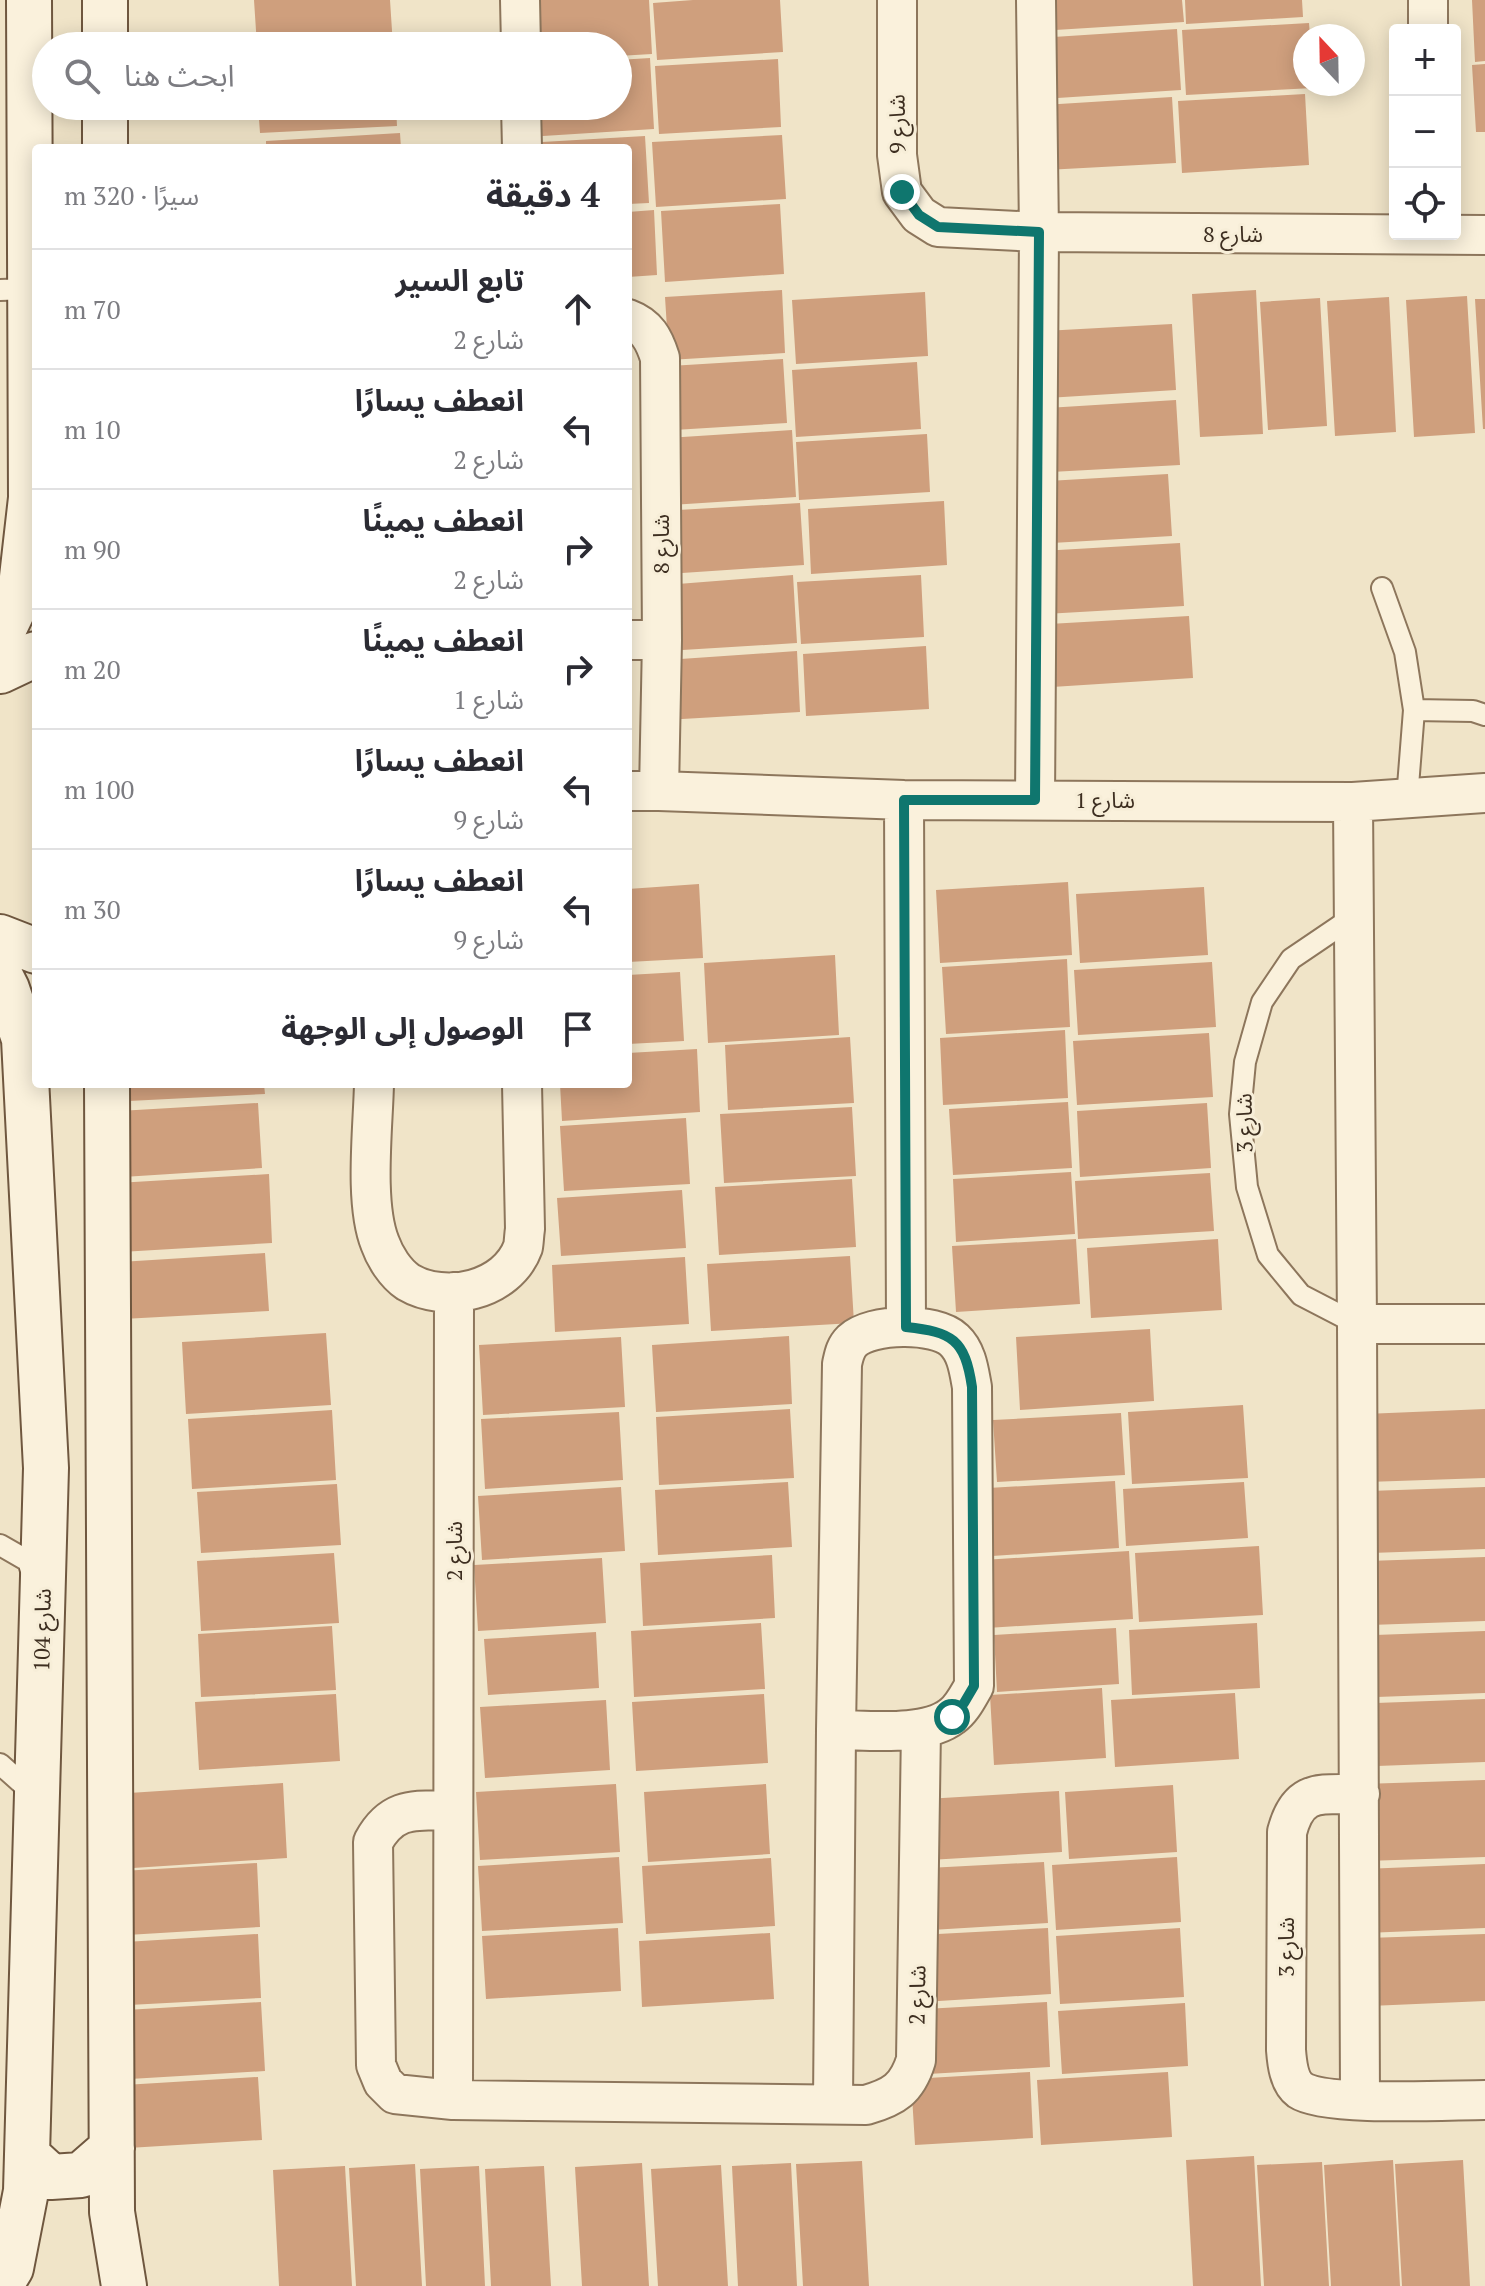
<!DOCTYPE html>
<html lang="ar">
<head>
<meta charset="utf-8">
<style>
	body { margin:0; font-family:"PT Serif","Noto Sans Arabic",serif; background:#f7f7f7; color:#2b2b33; direction:rtl }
	.controls { position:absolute; right:24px; top:24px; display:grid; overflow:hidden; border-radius:8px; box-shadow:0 4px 20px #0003 }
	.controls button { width:72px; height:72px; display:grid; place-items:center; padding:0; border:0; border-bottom:2px solid #e1e1e2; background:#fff; color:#2b2b33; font:40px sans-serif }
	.compass { position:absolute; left:1293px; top:24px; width:72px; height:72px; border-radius:50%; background:#fff; box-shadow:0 4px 20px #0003; rotate:338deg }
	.stop { position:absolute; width:24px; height:24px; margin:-18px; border:6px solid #0f766e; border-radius:50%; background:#fff }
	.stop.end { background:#0f766e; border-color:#fff; box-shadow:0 2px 8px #0008 }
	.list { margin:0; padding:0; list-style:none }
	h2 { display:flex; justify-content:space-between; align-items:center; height:104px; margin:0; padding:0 32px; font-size:34px }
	h2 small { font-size:26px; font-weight:400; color:#7c7c81 }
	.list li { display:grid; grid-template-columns:52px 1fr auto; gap:24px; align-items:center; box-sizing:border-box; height:120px; padding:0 32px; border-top:2px solid #e1e1e2 }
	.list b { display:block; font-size:30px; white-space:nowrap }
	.list p { margin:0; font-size:26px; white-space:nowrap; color:#7c7c81 }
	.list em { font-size:26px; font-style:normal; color:#7c7c81 }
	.icon { flex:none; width:44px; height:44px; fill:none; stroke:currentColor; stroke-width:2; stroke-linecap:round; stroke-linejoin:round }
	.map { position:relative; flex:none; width:1485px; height:2286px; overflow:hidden; direction:ltr }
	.search { position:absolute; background:#fff; box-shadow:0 4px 20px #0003; left:32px; top:32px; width:600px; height:88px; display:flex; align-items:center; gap:20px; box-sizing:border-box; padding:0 28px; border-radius:44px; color:#7c7c81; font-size:30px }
	.panel { position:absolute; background:#fff; box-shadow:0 4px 20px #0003; left:32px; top:144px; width:600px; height:944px; border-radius:8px; direction:rtl }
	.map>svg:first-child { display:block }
	.building { fill:#cf9f7d }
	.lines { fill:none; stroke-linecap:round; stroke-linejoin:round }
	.lane-casing { stroke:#8d765c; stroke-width:24 }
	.street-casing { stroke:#8d765c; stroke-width:42 }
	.secondary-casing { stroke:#6f573f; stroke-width:48 }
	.lane { stroke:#faf1dc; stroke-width:20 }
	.street { stroke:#faf1dc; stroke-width:38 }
	.secondary { stroke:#faf1dc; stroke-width:44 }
	.route { stroke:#0f766e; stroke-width:10 }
	.labels { text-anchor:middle; stroke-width:6; stroke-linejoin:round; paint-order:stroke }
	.street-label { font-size:22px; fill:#3d2e20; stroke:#f7eed8 }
</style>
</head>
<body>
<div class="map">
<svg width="1485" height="2286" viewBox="0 0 1485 2286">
	<rect width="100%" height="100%" fill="#f0e4c8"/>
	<!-- building -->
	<path class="building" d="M254 0H390L393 46H257Z
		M521 0H649L652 54 618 56V46H524Z
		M693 0H780L783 52 657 60 653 3Z
		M1037 0H1182L1184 22 1039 31Z
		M1185 0H1302L1303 17 1186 24Z
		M1472 0H1485V61L1475 62Z
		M1309 23 1310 36H1305V84H1313V88L1186 95 1182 30Z
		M1177 29 1181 90 1042 99 1038 38Z
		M650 58 654 129 527 137 525 106H618V60Z
		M778 59 781 127 659 134 655 66Z
		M1485 64V132H1476L1472 65Z
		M1305 94 1309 165 1182 173 1178 101Z
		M1172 97 1176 163 1046 170 1043 105Z
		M258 106H396L397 126 260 133Z
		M400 133 401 148H266V141Z
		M782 135 786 199 656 207 652 142Z
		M645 136 649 203 628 204V148H525V143Z
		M780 204 784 274 665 282 661 211Z
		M654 210 657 275 628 277V212Z
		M782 290 785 353 669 360 665 297Z
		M1256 290 1263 434 1200 437 1192 294Z
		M925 292 928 356 796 364 792 300Z
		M1467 296 1475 433 1414 437 1406 300Z
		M1389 297 1396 432 1335 436 1327 301Z
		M1320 298 1327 426 1268 430 1260 302Z
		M1475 299H1485V429H1483Z
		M1172 324 1176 390 1047 398 1044 331Z
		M783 359 787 423 674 430 670 366Z
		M917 362 921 429 796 437 792 370Z
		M1176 400 1180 465 1051 472 1047 408Z
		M792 430 796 497 671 505 667 438Z
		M927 434 930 492 799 500 796 442Z
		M1168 474 1172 536 1052 543 1048 481Z
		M944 501 947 565 811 574 808 509Z
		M800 503 804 565 682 573 678 510Z
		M1180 543 1184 606 1045 614 1041 551Z
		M793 575 797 643 666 651 665 585Z
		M921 575 924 637 801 644 797 582Z
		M1189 616 1193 678 1052 687 1049 624Z
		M926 646 929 709 806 716 803 654Z
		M797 651 800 712 665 720 666 660Z
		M1068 882 1072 955 940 963 936 890Z
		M699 884 703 958 628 962V889Z
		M1204 887 1208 955 1080 963 1076 894Z
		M835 955 839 1035 708 1043 704 963Z
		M1067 959 1070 1027 946 1034 942 967Z
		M1212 962 1216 1027 1078 1035 1074 970Z
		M680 972 684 1041 628 1044V975Z
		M1065 1030 1068 1098 943 1105 940 1038Z
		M1209 1033 1213 1097 1077 1105 1073 1041Z
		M850 1037 854 1103 728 1110 725 1045Z
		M697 1049 700 1112 562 1121 560 1084H628V1053Z
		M128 1084H264L265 1094 129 1101Z
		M1068 1102 1072 1168 953 1175 949 1109Z
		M258 1103 262 1168 123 1177 119 1111Z
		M1207 1103 1211 1168 1080 1177 1077 1111Z
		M852 1107 856 1176 724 1183 720 1114Z
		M686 1118 690 1184 564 1191 560 1126Z
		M1071 1172 1075 1234 956 1242 953 1179Z
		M1210 1173 1214 1231 1078 1239 1075 1181Z
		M269 1174 272 1243 121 1252 117 1183Z
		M852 1179 856 1247 719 1255 715 1187Z
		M682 1190 686 1248 561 1256 557 1198Z
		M1076 1239 1080 1304 956 1312 952 1246Z
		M1218 1239 1222 1310 1091 1318 1087 1248Z
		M265 1253 269 1311 123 1319 120 1262Z
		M850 1256 854 1323 711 1331 707 1264Z
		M685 1257 689 1324 555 1332 552 1265Z
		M1150 1329 1154 1401 1020 1410 1016 1337Z
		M326 1333 331 1405 186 1414 182 1342Z
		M789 1336 792 1404 656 1412 652 1345Z
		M621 1337 625 1407 483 1415 479 1345Z
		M1243 1405 1248 1478 1132 1484 1128 1412Z
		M790 1409 794 1478 659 1485 656 1417Z
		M1485 1409V1478L1367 1482 1365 1414Z
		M332 1410 336 1480 192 1489 188 1419Z
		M619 1412 623 1480 485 1489 481 1419Z
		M1121 1413 1125 1475 997 1482 993 1420Z
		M1115 1481 1119 1548 992 1556 988 1488Z
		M788 1482 792 1547 658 1555 655 1490Z
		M1244 1482 1248 1538 1126 1546 1123 1489Z
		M337 1484 341 1545 201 1553 197 1492Z
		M621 1487 625 1551 482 1560 478 1496Z
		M1485 1487V1549L1371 1553 1369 1491Z
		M1259 1546 1263 1615 1139 1622 1135 1553Z
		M1129 1551 1133 1619 987 1628 983 1560Z
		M334 1553 339 1623 201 1631 197 1561Z
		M772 1555 775 1618 643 1626 640 1563Z
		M1485 1557V1621L1370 1625 1368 1561Z
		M602 1558 606 1623 478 1631 474 1565Z
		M761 1623 765 1689 634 1697 631 1631Z
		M1257 1623 1260 1688 1132 1695 1129 1630Z
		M332 1626 336 1690 201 1697 198 1634Z
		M1116 1628 1119 1684 997 1692 994 1635Z
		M1485 1631V1693L1377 1697 1375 1635Z
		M596 1632 599 1688 488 1695 484 1639Z
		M1102 1688 1106 1758 994 1765 990 1695Z
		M1235 1693 1239 1759 1115 1767 1111 1700Z
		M336 1694 340 1761 199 1770 195 1702Z
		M764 1694 768 1763 636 1771 632 1702Z
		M1485 1699V1762L1377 1766 1376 1703Z
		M606 1700 610 1770 485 1778 480 1707Z
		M1485 1780V1857L1366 1861 1363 1784Z
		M283 1783 287 1858 133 1868 129 1793Z
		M616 1784 620 1852 480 1860 476 1792Z
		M766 1784 770 1854 648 1862 644 1792Z
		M1173 1785 1177 1852 1069 1859 1065 1792Z
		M1059 1791 1062 1852 929 1860 926 1799Z
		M619 1857 623 1923 482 1931 478 1866Z
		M1177 1857 1181 1922 1056 1930 1052 1865Z
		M771 1858 775 1926 646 1934 642 1866Z
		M1044 1862 1048 1923 931 1930 928 1868Z
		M257 1863 260 1927 127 1935 122 1871Z
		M1485 1864V1928L1366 1933 1364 1869Z
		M618 1928 621 1991 486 1999 482 1936Z
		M1048 1928 1051 1994 923 2002 919 1935Z
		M1180 1928 1184 1997 1060 2004 1056 1936Z
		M770 1933 774 1999 642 2007 639 1941Z
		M258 1934 261 1998 129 2005 125 1942Z
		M1485 1934V2001L1370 2006 1368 1938Z
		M261 2002 265 2071 130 2079 126 2010Z
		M1047 2002 1050 2067 928 2074 925 2009Z
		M1185 2003 1188 2066 1062 2074 1058 2011Z
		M1030 2072 1033 2138 915 2145 911 2079Z
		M1168 2072 1172 2137 1041 2145 1037 2080Z
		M258 2077 262 2140 128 2148 124 2085Z
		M1254 2156 1261 2286H1193L1186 2160Z
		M1393 2160 1400 2286H1331L1324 2165Z
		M1463 2160 1470 2286H1402L1395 2164Z
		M862 2161 869 2286H803L796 2164Z
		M1322 2162 1329 2286H1264L1257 2165Z
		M642 2163 649 2286H582L575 2167Z
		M791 2163 797 2286H738L732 2166Z
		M415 2164 422 2286H356L349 2168Z
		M721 2165 728 2286H658L651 2169Z
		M345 2166 352 2286H279L273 2170Z
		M479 2166 485 2286H426L420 2169Z
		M544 2166 551 2286H491L485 2169Z"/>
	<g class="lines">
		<!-- lane casing -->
		<g class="lane-casing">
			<path id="lane" d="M0 290 30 289
				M1382 588 1405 652 1414 710
				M1407 799 1414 710 1473 711 1485 715
				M1353 917 1291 959 1262 1002 1245 1062 1240 1114 1247 1187 1268 1255 1301 1295 1357 1324
				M0 1545 28 1561 34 1580
				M0 1764 36 1796"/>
		</g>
		<!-- street casing -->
		<g class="street-casing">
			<path id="street" d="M520 0 521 46
				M897 0V155L902 192 919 215 938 227 1039 232 1485 235
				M1428 30V0
				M521 106 522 148
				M628 319C647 326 654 339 660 358L662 640 659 791
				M628 640H662
				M628 791H659L904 800 1353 802 1485 793
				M904 800 906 1327
				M1035 800 1039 232 1036 0
				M1353 802 1357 1324 1360 2100
				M374 1084C373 1128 364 1203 380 1243 385 1257 395 1273 408 1282 445 1304 507 1291 523 1247 524 1242 524 1235 525 1229L522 1084
				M1357 1324H1485
				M1360 1794C1321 1795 1299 1787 1287 1832L1286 2050C1287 2063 1289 2082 1300 2090 1325 2107 1450 2100 1485 2100
				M453 1810C417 1811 393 1805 373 1842L376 2065 383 2082 395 2094 453 2100 866 2105C894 2097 907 2089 916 2060L921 1729
				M453 2100 454 1292
				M833 2104 836 1730 842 1364C844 1355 845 1348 852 1341 871 1323 935 1322 954 1340 967 1352 969 1371 972 1387L974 1686C968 1696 962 1709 952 1716 925 1737 869 1730 836 1730"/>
		</g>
		<!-- secondary casing -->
		<g class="secondary-casing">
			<path id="secondary" d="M105 0V46
				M105 106V148
				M0 637 20 595 31 498 29 0
				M0 671 36 654
				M0 937 36 951
				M0 975 7 989 24 1039 46 1468 26 2191 11 2268 0 2286
				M107 1084 112 2212 124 2286
				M27 2155 51 2177 81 2175 112 2148"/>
		</g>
		<!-- lane -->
		<use href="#lane" class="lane"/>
		<!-- street -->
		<use href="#street" class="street"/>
		<!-- secondary -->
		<use href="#secondary" class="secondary"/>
	</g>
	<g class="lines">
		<!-- route -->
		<path class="route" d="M902 192 919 215 938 227 1039 232 1035 800H904L906 1327C952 1332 965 1339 972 1387L974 1686 964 1703 952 1717"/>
	</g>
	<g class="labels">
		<!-- street labels -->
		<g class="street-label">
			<text transform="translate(897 124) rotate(-91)" y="8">شارع 9</text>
			<text x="1233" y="242">شارع 8</text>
			<text transform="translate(661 544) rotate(-90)" y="8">شارع 8</text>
			<text x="1105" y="808">شارع 1</text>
			<text transform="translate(1244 1123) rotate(-91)" y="8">شارع 3</text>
			<text transform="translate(454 1551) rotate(-90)" y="8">شارع 2</text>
			<text transform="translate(42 1630) rotate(-89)" y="8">شارع 104</text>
			<text transform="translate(1286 1947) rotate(-90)" y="8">شارع 3</text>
			<text transform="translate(917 1995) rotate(-89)" y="8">شارع 2</text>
		</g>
	</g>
</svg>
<div class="controls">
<button>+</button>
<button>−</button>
<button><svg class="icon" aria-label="locate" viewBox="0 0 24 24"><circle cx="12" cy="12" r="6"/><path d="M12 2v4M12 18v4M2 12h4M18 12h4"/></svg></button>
</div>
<svg class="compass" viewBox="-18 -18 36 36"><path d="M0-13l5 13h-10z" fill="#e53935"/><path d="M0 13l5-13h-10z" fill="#7c7c81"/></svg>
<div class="stop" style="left:952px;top:1717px"></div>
<div class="stop end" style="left:902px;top:192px"></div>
<div class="search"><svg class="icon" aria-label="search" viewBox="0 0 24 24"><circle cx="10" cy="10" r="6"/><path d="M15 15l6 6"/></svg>ابحث هنا</div>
<section class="panel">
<h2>4 دقيقة<small>سيرًا · 320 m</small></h2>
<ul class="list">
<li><svg class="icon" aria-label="ahead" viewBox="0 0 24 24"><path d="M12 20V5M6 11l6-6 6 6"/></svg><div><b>تابع السير</b><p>شارع 2</p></div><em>70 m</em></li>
<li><svg class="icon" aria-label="left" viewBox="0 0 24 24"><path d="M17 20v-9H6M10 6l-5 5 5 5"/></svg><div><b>انعطف يسارًا</b><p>شارع 2</p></div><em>10 m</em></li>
<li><svg class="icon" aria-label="right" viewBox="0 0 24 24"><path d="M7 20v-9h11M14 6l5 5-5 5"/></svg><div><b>انعطف يمينًا</b><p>شارع 2</p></div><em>90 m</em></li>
<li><svg class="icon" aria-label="right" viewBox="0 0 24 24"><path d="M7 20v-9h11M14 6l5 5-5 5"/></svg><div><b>انعطف يمينًا</b><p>شارع 1</p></div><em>20 m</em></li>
<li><svg class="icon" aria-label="left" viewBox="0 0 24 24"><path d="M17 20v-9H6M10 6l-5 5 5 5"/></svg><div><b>انعطف يسارًا</b><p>شارع 9</p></div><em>100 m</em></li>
<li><svg class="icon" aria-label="left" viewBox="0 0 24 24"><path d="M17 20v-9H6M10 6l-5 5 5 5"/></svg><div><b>انعطف يسارًا</b><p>شارع 9</p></div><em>30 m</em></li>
<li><svg class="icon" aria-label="arrive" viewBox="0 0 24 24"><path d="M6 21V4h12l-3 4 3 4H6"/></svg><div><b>الوصول إلى الوجهة</b></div></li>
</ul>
</section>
</div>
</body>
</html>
